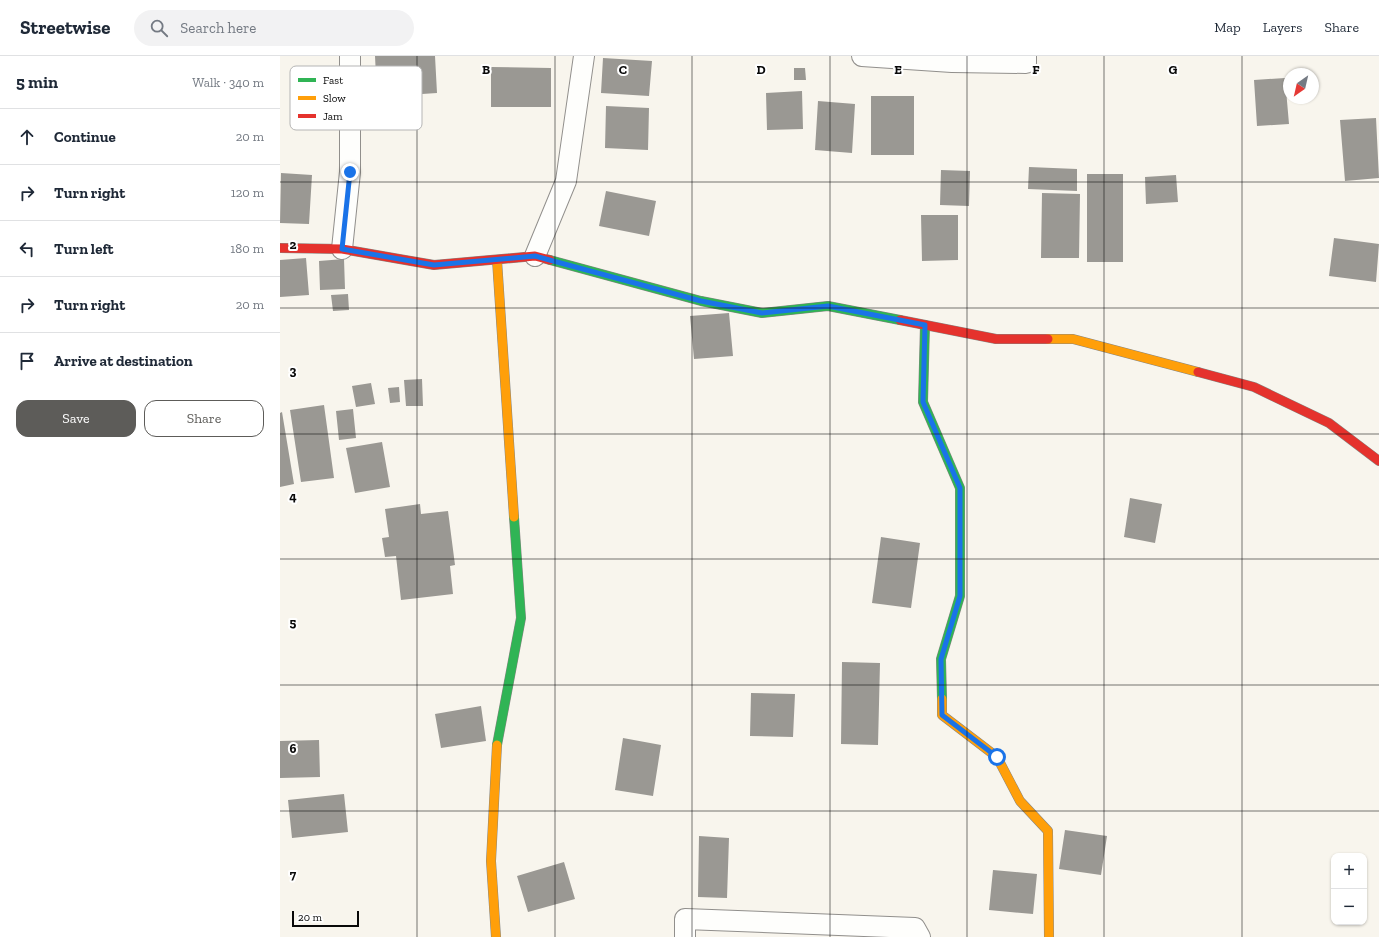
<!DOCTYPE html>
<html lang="en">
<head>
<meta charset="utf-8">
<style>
	body { margin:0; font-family:"Zilla Slab",serif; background:#f2f2f3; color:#1f2937 }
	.controls { position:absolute; right:12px; bottom:12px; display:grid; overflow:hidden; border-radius:8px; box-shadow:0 1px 3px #0004 }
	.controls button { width:36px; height:36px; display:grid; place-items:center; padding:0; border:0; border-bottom:1px solid #e0e1e3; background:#fff; color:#1f2937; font:20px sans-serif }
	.compass { position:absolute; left:1003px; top:12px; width:36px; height:36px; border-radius:50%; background:#fff; box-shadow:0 1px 3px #0004; rotate:214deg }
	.scale { position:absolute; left:12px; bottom:10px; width:67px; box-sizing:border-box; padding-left:4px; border:2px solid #090909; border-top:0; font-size:11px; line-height:14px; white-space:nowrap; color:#090909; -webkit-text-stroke:3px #fff; paint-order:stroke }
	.stop { position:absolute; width:12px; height:12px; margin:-9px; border:3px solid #1a73e8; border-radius:50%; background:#fff }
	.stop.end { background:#1a73e8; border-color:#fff; box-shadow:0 1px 4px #0008 }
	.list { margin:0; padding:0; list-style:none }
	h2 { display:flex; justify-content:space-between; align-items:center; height:52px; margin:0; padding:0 16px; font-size:17px }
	h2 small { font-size:13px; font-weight:400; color:#747a83 }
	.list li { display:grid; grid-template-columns:26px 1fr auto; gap:12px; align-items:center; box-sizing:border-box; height:56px; padding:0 16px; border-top:1px solid #e0e1e3 }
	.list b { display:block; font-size:15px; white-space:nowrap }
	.list em { font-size:13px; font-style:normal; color:#747a83 }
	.actions { display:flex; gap:8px; padding:12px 16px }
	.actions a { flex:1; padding:9px 0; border:1px solid #5d5c59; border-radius:12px; text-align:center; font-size:14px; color:#5d5c59 }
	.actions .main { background:#5d5c59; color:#fff }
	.icon { flex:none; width:22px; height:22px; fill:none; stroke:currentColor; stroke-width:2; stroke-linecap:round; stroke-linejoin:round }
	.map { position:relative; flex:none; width:1099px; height:881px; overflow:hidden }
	header { display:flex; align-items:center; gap:24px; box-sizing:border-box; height:56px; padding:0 20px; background:#fff; border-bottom:1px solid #e0e1e3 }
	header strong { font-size:19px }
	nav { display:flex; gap:22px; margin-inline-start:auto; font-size:14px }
	.search { width:280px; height:36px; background:#f2f2f3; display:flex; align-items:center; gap:10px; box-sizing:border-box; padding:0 14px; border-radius:22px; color:#747a83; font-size:15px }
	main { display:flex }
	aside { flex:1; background:#fff }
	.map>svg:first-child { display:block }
	.building { fill:#9a9893 }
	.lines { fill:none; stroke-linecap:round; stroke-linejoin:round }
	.street-casing { stroke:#918f8c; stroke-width:22 }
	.fast-casing { stroke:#878682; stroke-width:10 }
	.slow-casing { stroke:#878682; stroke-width:10 }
	.jam-casing { stroke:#878682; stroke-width:10 }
	.street { stroke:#fefefc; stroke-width:20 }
	.fast { stroke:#30b455; stroke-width:9 }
	.slow { stroke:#ff9f0a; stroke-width:9 }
	.jam { stroke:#e5322d; stroke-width:9 }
	.route { stroke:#1a73e8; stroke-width:5 }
	.grid { fill:none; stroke:#090909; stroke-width:1; stroke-opacity:0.55 }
	.key { fill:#fff; stroke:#b5b5b5; stroke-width:1 }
	.key-label { font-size:11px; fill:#090909 }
	.grid-label { font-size:13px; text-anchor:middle; font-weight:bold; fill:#090909; stroke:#fff; stroke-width:4; stroke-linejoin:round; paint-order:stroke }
</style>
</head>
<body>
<header>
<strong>Streetwise</strong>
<div class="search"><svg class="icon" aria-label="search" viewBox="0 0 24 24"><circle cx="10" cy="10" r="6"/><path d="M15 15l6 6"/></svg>Search here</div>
<nav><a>Map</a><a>Layers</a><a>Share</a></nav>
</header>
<main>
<aside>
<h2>5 min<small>Walk · 340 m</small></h2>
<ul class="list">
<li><svg class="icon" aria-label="ahead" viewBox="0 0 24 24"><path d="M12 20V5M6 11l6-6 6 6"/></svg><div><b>Continue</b></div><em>20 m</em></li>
<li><svg class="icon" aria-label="right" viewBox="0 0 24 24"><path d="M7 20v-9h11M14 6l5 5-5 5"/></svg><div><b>Turn right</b></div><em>120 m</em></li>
<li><svg class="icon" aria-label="left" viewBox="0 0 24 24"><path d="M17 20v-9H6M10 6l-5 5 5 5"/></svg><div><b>Turn left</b></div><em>180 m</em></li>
<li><svg class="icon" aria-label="right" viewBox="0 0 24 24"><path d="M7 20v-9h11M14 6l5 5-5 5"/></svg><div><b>Turn right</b></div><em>20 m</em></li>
<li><svg class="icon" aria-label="arrive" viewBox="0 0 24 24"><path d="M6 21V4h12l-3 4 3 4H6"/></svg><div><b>Arrive at destination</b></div></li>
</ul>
<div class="actions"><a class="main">Save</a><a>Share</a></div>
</aside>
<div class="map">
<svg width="1099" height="881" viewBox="0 0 1099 881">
	<rect width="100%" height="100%" fill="#f8f5ed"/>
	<!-- building -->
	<path class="building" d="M95 0H155L157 37 97 41Z
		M323 2 372 5 369 40 321 37Z
		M211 11 271 12V51H211Z
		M514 12H525L526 24H514Z
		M1005 22 1009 68 977 70 974 24Z
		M522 35 523 73 487 74 486 37Z
		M591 40H634V99H591Z
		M538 45 575 48 572 97 535 94Z
		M326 50 369 52 368 94 325 92Z
		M1096 62 1099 122 1065 125 1060 64Z
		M749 111 797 113V135L748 133Z
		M661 114 690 115 689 150 660 149Z
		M1 117 32 119 29 168 0 167Z
		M807 118H843V206H807Z
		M896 119 898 146 866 148 865 121Z
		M326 135 376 145 369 180 319 170Z
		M762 137 800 138 799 202H761Z
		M641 159H678V204L642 205Z
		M1054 182 1099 188 1096 226 1049 220Z
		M26 202 29 239 0 241V204Z
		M64 203 65 233 40 234 39 205Z
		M68 238 69 254 53 255 51 239Z
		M449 257 453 300 414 303 410 260Z
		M142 323 143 350H126L124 324Z
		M91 327 95 348 76 351 72 330Z
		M119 331 120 346 110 347 108 332Z
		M44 349 54 422 21 426 10 354Z
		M73 353 76 382 59 384 56 355Z
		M2 356 14 428 0 431V357Z
		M102 386 110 431 75 437 66 392Z
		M850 442 882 448 875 487 844 481Z
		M140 448 141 458 168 455 175 509 170 510 173 538 121 544 116 500 105 501 102 482 109 481 105 453Z
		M601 481 640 487 631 552 592 547Z
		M562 606 600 607 598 689 561 688Z
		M471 637 515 638 513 681 470 680Z
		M201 650 206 685 161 692 155 658Z
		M343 682 381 689 373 740 335 734Z
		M39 684 40 721 0 722V685Z
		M64 738 68 776 12 782 8 744Z
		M785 774 827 780 821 819 779 813Z
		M419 780 449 782 447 842 418 841Z
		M284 806 295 843 248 856 237 820Z
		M713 814 757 818 753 858 709 854Z"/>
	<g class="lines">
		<!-- street casing -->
		<g class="street-casing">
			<path id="street" d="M582 0 672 6 746 7V0
				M62 193 70 116V0
				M255 200 286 125 304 0
				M405 881V863L635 872 640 881"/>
		</g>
		<!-- fast casing -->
		<g class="fast-casing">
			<path id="fast" d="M270 204 421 245 482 257 548 250 620 264
				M645 269 643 346 680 432V540L661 603 662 643
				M217 689 241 562 234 461"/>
		</g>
		<!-- slow casing -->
		<g class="slow-casing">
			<path id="slow" d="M217 204 234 461
				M768 283H793L918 316
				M662 643V659L717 701 740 745 768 775 769 881
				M216 881 211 805 217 689"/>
		</g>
		<!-- jam casing -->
		<g class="jam-casing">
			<path id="jam" d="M0 192 62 193 154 209 255 200 270 204
				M620 264 716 283H768
				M918 316 974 331 1049 367 1099 405"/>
		</g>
		<!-- street -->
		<use href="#street" class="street"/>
		<!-- fast -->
		<use href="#fast" class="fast"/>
		<!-- slow -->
		<use href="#slow" class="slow"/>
		<!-- jam -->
		<use href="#jam" class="jam"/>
	</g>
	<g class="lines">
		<!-- route -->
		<path class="route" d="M70 116 62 193 154 209 255 200 421 245 482 257 548 250 645 269 643 346 680 432V540L661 603 662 659 717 701"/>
	</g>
	<!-- grid -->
	<path class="grid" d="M137 0V881M275 0V881M412 0V881M550 0V881M687 0V881M824 0V881M962 0V881M0 126H1099M0 252H1099M0 378H1099M0 503H1099M0 629H1099M0 755H1099"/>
	<!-- legend -->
	<rect x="10" y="10" width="132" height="64" rx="6" class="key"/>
	<rect x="18" y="22" width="18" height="4" fill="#30b455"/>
	<rect x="18" y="40" width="18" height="4" fill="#ff9f0a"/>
	<rect x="18" y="58" width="18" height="4" fill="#e5322d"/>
	<g class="key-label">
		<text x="43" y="28">Fast</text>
		<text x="43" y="46">Slow</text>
		<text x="43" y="64">Jam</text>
	</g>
	<g class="grid-label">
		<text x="206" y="18">B</text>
		<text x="343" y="18">C</text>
		<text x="481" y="18">D</text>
		<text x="618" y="18">E</text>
		<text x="756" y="18">F</text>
		<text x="893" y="18">G</text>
		<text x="13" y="193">2</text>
		<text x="13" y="319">3</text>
		<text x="13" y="445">4</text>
		<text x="13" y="571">5</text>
		<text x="13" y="697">6</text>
		<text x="13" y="823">7</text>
	</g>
</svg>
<div class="controls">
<button>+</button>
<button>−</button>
</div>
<svg class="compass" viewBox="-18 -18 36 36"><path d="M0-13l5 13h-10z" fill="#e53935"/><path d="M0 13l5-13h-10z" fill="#747a83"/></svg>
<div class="scale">20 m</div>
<div class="stop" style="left:717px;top:701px"></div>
<div class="stop end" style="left:70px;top:116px"></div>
</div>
</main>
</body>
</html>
